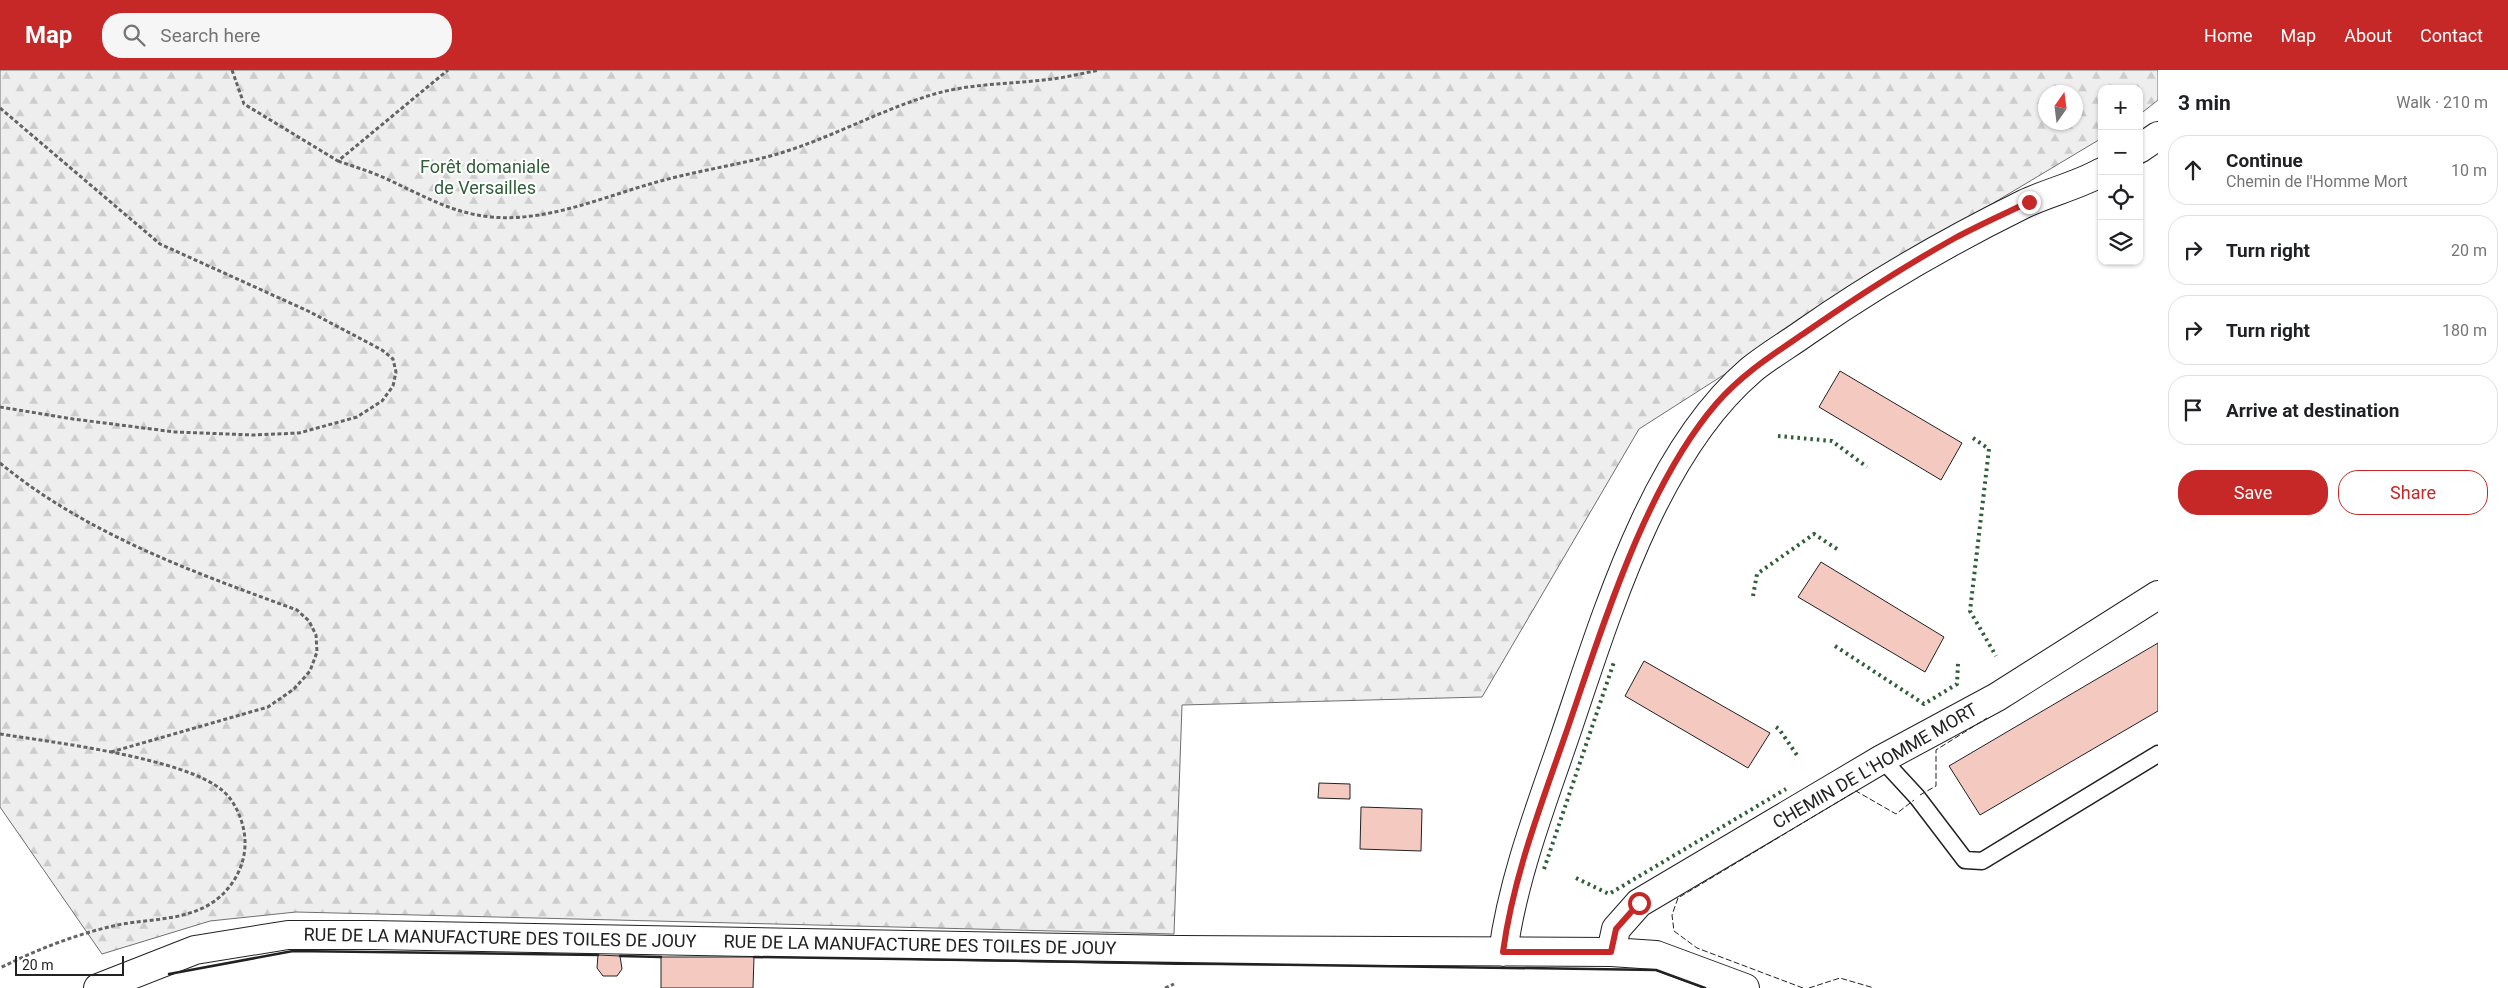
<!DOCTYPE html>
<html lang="en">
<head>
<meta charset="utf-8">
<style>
	body { margin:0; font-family:Roboto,sans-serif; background:#f6f6f6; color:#202124 }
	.controls { position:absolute; right:15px; top:15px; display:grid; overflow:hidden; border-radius:10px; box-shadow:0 1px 4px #0004 }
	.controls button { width:45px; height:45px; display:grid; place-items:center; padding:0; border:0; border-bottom:1px solid #e0e0e0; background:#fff; color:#202124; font:25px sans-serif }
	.compass { position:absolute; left:2038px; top:15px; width:45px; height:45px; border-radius:50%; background:#fff; box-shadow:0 1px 4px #0004; rotate:14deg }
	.scale { position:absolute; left:15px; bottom:12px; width:109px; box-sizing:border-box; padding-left:5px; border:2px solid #222; border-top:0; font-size:14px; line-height:18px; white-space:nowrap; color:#222; -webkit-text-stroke:4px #fff; paint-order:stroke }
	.stop { position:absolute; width:15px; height:15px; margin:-11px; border:4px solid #c62828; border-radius:50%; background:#fff }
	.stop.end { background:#c62828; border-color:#fff; box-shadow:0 1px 5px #0008 }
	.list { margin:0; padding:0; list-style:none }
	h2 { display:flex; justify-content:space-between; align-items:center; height:65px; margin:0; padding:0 20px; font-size:21px }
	h2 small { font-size:16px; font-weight:400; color:#757577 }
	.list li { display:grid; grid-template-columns:32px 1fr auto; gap:15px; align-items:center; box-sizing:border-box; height:70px; margin:0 10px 10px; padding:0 10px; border:1px solid #e0e0e0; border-radius:20px }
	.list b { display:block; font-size:19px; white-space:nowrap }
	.list p { margin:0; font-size:16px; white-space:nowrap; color:#757577 }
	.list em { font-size:16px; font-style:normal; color:#757577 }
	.actions { display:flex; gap:10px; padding:15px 20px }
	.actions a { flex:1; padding:11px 0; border:1px solid #c62828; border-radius:20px; text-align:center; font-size:18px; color:#c62828 }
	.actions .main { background:#c62828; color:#fff }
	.icon { flex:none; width:28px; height:28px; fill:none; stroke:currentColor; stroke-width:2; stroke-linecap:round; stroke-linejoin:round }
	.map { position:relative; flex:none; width:2158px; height:918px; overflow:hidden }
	header { display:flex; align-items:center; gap:30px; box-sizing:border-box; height:70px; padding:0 25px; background:#c62828; color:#fff }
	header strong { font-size:24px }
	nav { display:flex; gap:28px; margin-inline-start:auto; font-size:18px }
	.search { width:350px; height:45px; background:#f6f6f6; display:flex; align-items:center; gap:12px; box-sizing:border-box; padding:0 18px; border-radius:20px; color:#757577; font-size:19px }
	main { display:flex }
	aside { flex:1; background:#fff }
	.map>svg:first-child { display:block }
	.forest { fill:url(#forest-firs); stroke:#6f6f6f; fill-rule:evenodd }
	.building { fill:#f3c9c0; stroke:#222 }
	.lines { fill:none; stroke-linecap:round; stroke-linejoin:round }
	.lane-casing { stroke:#222; stroke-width:19 }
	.street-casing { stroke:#222; stroke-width:30 }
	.path { stroke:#646464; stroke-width:3; stroke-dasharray:4 2.5; stroke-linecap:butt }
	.lane { stroke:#fff; stroke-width:16 }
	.street { stroke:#fff; stroke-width:28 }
	.hedge { stroke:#2f5e38; stroke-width:4; stroke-dasharray:2.5 4; stroke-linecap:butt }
	.fence { stroke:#222; stroke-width:1; stroke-dasharray:6 2.5; stroke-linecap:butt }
	.wall { stroke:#222; stroke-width:2.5 }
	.route { stroke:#c62828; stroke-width:6 }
	.labels { text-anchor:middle; stroke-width:4; stroke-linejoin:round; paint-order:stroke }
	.park-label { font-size:18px; fill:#2f5e38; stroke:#fff }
	.street-label { font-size:18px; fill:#222; stroke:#fff }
</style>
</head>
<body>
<header>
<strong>Map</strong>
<div class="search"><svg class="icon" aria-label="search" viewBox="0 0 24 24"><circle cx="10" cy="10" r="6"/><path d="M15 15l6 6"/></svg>Search here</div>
<nav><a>Home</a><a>Map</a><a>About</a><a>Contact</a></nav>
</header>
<main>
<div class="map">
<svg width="2158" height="918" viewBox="0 0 2158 918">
	<defs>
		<pattern id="forest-firs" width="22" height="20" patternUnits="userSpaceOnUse" patternTransform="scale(1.25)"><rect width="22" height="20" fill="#eee"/><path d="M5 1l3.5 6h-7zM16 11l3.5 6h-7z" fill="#ccc"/></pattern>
	</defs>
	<rect width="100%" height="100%" fill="#fff"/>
	<!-- forest -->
	<path class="forest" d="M0 0H2158V30L2139 45V19H2102V68L1985 138 1639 359 1482 627 1182 635 1174 864 296 842 210 851 102 884 0 737ZM2046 22H2076V52H2046Z"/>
	<!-- building -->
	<path class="building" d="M1840 301 1962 373 1941 410 1819 337Z
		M1821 492 1944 567 1925 602 1798 527Z
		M2158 573V641L1980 745 1949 696Z
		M1644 591 1770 663 1748 698 1625 626Z
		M1319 713 1350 714V729L1318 728Z
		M1361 737 1422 739 1421 781 1360 779Z
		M598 885 620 886 622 899 617 906H603L597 898Z
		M661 887H754L753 918H661Z"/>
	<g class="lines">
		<!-- lane casing -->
		<g class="lane-casing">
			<path id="lane" d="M1882 689 1917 727 1965 790 1982 791 2158 684"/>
		</g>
		<!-- street casing -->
		<g class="street-casing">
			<path id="street" d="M2139 79 2158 66
				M1503 882C1513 808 1541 736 1565 666 1606 546 1653 384 1751 300 1768 286 1789 274 1807 261 1876 213 1949 171 2024 134 2049 122 2077 116 2102 102
				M1611 882 1616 859 1639 833 1882 689 1997 627 2158 525
				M98 918 195 880 288 865H370L1179 880 1611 882 1656 885 1745 918"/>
		</g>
		<!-- path -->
		<path class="path" d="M232 0 244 34 338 91 448 0
			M0 38 160 174 308 241 382 280 393 289 396 302 393 316 382 331 357 347 299 363 253 365 175 362 73 349 0 337
			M338 91C352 96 366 100 380 106 417 122 449 143 491 147 545 152 598 129 650 114 690 102 733 96 774 85 830 69 881 39 938 23 975 13 1014 14 1052 9 1068 7 1084 3 1099 0
			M0 393C86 464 193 502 297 540L309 551 316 565 317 582 310 601 294 619 268 637 111 682
			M0 664C51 672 186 688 223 721 237 733 246 757 245 776 244 797 233 817 216 830 187 852 147 848 113 856 74 865 36 880 0 898
			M1165 918 1174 914"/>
		<!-- lane -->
		<use href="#lane" class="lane"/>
		<!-- street -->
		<use href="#street" class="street"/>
		<!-- hedge -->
		<path class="hedge" d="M1778 366 1832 371 1867 397
			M1973 368 1989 379 1970 541 1996 586
			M1753 526 1757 504 1814 464 1837 479
			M1835 576 1924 634 1957 614 1958 593
			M1776 657 1779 659 1799 688
			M1544 799 1614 592
			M1576 808 1609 824 1786 719"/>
		<!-- fence -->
		<path class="fence" d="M1920 725 1936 716V680L1987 648
			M1803 918 1697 878 1674 861 1672 845 1678 828 1856 721 1896 744 1914 730
			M1809 918 1840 908 1874 918"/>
		<!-- wall -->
		<path class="wall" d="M620 886 661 887
			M754 887 1656 900 1705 918
			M169 904 293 881 598 885"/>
	</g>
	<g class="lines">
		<!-- route -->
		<path class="route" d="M1639 833 1616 859 1611 882H1503C1513 807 1541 735 1566 663 1602 559 1644 418 1716 334 1741 305 1772 285 1803 264 1852 230 1903 197 1955 168 1979 155 2004 144 2029 132"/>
	</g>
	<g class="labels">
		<!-- park labels -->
		<g class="park-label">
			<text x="485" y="103">Forêt domaniale<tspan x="485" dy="21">de Versailles</tspan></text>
		</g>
		<!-- street labels -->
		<g class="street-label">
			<text transform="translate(1875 696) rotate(-30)" y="6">CHEMIN DE L'HOMME MORT</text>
			<text transform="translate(500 868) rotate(1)" y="6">RUE DE LA MANUFACTURE DES TOILES DE JOUY</text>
			<text transform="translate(920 875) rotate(1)" y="6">RUE DE LA MANUFACTURE DES TOILES DE JOUY</text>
		</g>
	</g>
</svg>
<div class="controls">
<button>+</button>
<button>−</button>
<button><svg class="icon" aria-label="locate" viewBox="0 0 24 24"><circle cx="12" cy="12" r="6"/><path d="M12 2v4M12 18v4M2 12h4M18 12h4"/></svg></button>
<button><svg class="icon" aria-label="layers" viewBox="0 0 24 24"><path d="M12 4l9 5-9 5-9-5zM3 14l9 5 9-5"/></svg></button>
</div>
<svg class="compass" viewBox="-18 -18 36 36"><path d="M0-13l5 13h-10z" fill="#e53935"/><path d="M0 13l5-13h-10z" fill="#757577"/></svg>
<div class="scale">20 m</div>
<div class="stop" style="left:1639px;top:833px"></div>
<div class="stop end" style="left:2029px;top:132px"></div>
</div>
<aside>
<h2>3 min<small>Walk · 210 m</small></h2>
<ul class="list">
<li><svg class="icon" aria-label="ahead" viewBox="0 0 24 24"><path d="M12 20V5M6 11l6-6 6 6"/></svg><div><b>Continue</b><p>Chemin de l'Homme Mort</p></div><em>10 m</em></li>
<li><svg class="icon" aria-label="right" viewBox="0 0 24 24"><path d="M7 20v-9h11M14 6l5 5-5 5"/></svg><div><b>Turn right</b></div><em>20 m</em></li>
<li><svg class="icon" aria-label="right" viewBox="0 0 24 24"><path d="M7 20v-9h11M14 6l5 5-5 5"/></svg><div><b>Turn right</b></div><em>180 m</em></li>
<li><svg class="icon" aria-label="arrive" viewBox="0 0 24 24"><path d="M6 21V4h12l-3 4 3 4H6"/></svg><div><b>Arrive at destination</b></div></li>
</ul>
<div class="actions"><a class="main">Save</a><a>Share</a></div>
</aside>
</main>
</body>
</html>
